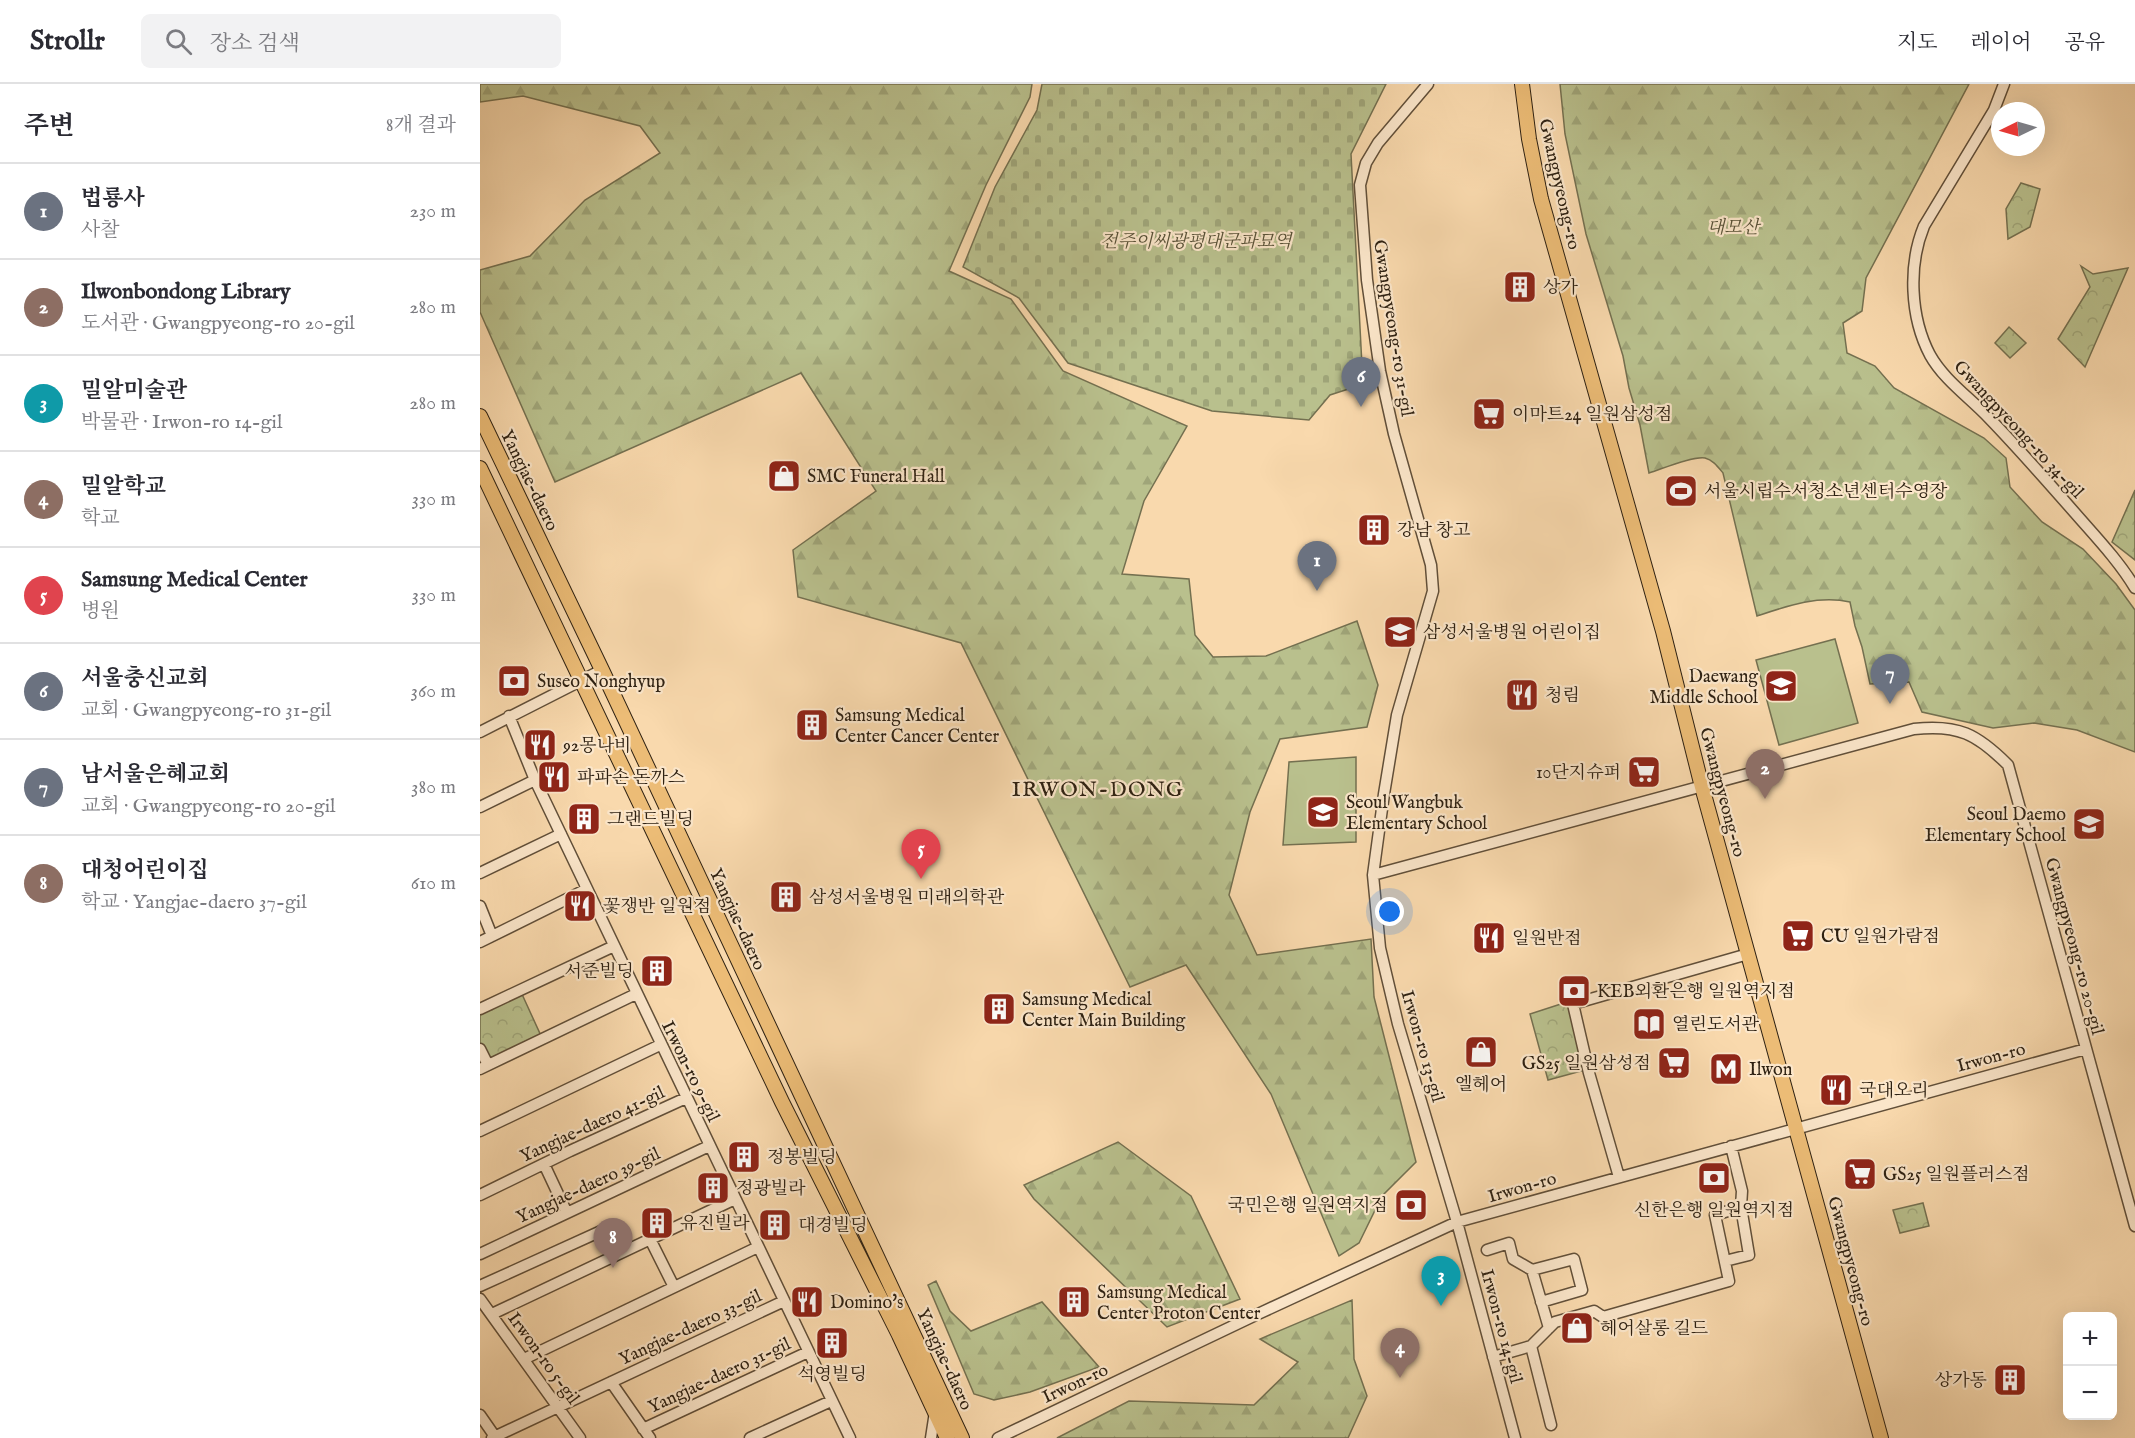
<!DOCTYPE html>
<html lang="ko">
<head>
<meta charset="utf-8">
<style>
	body { margin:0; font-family:"IM FELL English","Noto Serif KR",serif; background:#f2f2f3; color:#2b2b33 }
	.controls { position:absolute; right:18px; bottom:18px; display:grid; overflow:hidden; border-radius:9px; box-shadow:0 6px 24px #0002 }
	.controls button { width:54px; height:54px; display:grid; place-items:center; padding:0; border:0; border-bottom:2px solid #e1e1e2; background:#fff; color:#2b2b33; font:30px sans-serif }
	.compass { position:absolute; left:1511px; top:18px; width:54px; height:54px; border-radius:50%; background:#fff; box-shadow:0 6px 24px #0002; rotate:265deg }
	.you { position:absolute; left:910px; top:828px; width:21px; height:21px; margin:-15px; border:4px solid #fff; border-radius:50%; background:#1a73e8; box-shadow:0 0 0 9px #1a73e833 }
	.badge { display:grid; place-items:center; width:39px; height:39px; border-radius:50%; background:#8f2418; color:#fff; font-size:20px; font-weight:700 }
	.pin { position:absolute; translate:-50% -50px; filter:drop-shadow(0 2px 3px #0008) }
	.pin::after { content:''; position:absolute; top:32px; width:21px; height:18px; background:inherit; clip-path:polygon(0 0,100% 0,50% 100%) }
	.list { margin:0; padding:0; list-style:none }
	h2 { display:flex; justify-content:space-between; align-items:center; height:78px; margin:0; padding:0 24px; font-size:26px }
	h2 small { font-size:20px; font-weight:400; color:#7c7c81 }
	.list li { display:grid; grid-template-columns:39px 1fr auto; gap:18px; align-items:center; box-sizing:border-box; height:96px; padding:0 24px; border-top:2px solid #e1e1e2 }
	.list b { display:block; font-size:22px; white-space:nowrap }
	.list p { margin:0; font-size:20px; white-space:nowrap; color:#7c7c81 }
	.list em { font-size:20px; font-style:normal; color:#7c7c81 }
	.icon { flex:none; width:33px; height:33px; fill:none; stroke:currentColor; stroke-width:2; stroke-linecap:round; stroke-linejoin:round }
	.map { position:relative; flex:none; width:1655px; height:1354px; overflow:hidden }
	header { display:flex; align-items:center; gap:36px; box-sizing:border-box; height:84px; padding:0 30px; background:#fff; border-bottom:2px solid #e1e1e2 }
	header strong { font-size:28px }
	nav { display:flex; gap:33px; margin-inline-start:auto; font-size:21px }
	.search { width:420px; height:54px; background:#f2f2f3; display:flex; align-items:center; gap:15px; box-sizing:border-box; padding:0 21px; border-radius:9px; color:#7c7c81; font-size:22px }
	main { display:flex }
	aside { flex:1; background:#fff }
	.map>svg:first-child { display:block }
	.forest { fill:url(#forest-firs); stroke:#747050; stroke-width:1.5 }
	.cemetery { fill:url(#cemetery-stones); stroke:#747050; stroke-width:1.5 }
	.park { fill:url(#park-crowns); stroke:#747050; stroke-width:1.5 }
	.garden { fill:#b9c08d; stroke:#747050; stroke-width:1.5 }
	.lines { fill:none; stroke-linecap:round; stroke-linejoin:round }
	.minor-casing { stroke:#614f39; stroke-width:13 }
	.major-casing { stroke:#2e2112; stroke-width:16 }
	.minor { stroke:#fbe6ca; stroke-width:10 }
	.major { stroke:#ecbc76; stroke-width:14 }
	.labels { text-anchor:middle; stroke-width:4.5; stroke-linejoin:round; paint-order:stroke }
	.street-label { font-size:18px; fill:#2e2112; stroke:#fbe6ca }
	.park-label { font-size:18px; font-style:italic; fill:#585137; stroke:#fbe6ca }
	.poi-label { font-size:18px; fill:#2e2112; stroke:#fbe6ca; text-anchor:start }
	.quarter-label { font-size:21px; letter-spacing:1.5px; fill:#2e2112; stroke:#fbe6ca }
</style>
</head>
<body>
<header>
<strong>Strollr</strong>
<div class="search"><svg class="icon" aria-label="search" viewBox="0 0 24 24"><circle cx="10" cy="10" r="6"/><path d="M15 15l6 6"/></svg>장소 검색</div>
<nav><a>지도</a><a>레이어</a><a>공유</a></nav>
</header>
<main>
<aside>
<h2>주변<small>8개 결과</small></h2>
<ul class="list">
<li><span class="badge" style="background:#6b7280">1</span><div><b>법룡사</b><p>사찰</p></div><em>230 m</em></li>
<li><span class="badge" style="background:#8d6e63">2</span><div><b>Ilwonbondong Library</b><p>도서관 · Gwangpyeong-ro 20-gil</p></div><em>280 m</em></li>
<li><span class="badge" style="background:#0f9aa8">3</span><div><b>밀알미술관</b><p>박물관 · Irwon-ro 14-gil</p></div><em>280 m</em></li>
<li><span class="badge" style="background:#8d6e63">4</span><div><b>밀알학교</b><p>학교</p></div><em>330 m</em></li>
<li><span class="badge" style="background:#e0444e">5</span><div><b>Samsung Medical Center</b><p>병원</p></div><em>330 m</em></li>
<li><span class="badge" style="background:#6b7280">6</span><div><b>서울충신교회</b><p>교회 · Gwangpyeong-ro 31-gil</p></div><em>360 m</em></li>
<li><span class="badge" style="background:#6b7280">7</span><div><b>남서울은혜교회</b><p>교회 · Gwangpyeong-ro 20-gil</p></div><em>380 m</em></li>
<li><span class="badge" style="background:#8d6e63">8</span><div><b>대청어린이집</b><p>학교 · Yangjae-daero 37-gil</p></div><em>610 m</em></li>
</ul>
</aside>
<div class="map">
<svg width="1655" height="1354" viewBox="0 0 1655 1354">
	<defs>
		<pattern id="forest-firs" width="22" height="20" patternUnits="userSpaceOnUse" patternTransform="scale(1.5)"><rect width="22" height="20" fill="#b9c08d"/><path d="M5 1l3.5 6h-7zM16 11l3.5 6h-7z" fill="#9fa579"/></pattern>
		<pattern id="cemetery-stones" width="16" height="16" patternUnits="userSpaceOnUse" patternTransform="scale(1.5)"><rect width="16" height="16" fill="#b9c08d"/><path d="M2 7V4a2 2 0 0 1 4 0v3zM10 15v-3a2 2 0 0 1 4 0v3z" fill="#9fa579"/></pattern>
		<pattern id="park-crowns" width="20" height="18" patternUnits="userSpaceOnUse" patternTransform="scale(1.5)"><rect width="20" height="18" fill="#b9c08d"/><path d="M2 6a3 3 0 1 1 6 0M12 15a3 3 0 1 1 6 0" fill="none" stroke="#9fa579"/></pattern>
	</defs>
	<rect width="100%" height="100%" fill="#f9d9ad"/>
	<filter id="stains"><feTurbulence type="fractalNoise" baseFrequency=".00333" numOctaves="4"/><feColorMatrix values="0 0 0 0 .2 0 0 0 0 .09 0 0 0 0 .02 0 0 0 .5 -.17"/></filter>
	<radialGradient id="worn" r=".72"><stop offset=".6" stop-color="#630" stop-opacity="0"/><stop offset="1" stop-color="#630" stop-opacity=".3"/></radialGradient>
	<!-- forest -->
	<path class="forest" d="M0 0H552L550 13 506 101 469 187 531 215 583 287 707 342 664 417 642 490 709 495 715 551 733 573 786 572 877 537 898 601 887 643 800 655 770 728 749 811 777 871 891 855 894 913 936 1078 902 1112 879 1159 859 1172 791 1010 706 881 650 903 481 559 318 513 313 466 396 407 321 289 75 398 0 228V186L50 172 105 116 180 69 160 42 43 12 0 18Z
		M1080 0H1489L1386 194 1382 227 1363 239 1367 269 1395 282 1414 304 1504 354 1526 374 1530 403 1562 438 1603 465 1636 500 1655 526V668L1597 646 1554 639 1513 644 1442 628 1429 598 1390 600 1382 563 1375 542 1370 518C1338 511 1307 522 1277 532L1243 389C1238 383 1233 376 1225 374 1212 372 1182 385 1169 389L1160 341 1149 304 1143 272 1106 150 1085 50Z
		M638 1058 711 1112 760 1215 687 1243 554 1115 544 1101Z
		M456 1197 470 1227 491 1247 562 1218 619 1283 550 1308 514 1316 494 1310 448 1201Z
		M872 1216 874 1275 887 1312 868 1354H577L649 1317 774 1321 818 1278 780 1255Z"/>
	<!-- cemetery -->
	<path class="cemetery" d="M562 0H906L871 70 882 282 881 301 850 311 829 336 732 327 588 279 539 214 483 183 515 103 557 26Z"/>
	<!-- park -->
	<path class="park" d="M1541 99 1560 105 1550 143 1528 155 1526 125Z
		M1601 182 1613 190 1648 184 1605 283 1578 255 1610 203Z
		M1529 243 1546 259 1530 274 1515 259Z
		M1655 406V476L1632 458Z
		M41 908 62 954 9 979 0 960V927Z
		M1087 918 1105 986 1068 996 1050 930Z
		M1443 1119 1449 1142 1420 1149 1413 1126Z"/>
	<!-- garden -->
	<path class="garden" d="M1355 555 1378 639 1299 661 1276 576Z
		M876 673V758L803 761 809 678Z"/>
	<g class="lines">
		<!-- minor casing -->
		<g class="minor-casing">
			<path id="minor" d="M948 0 898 59 886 79 880 101 887 196 900 287 914 350 951 481 953 507 917 631 904 710 893 791 900 864 918 940 977 1138 1035 1354
				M1524 0 1514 26 1444 142C1428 181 1430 233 1450 271 1464 296 1489 313 1509 334 1539 365 1567 397 1595 429 1615 452 1639 477 1655 504
				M29 632 55 696 370 1354
				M0 648 122 586
				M0 723 55 696
				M0 789 81 750
				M893 791 1434 645C1478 640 1497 650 1528 681L1655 1142
				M0 822 12 852
				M0 858 107 805
				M0 925 134 862
				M0 965 8 981
				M0 985 156 910
				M0 1047 180 961
				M64 1080 87 1129
				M1139 1093 1109 989 1093 920 1268 870
				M0 1111 90 1067 206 1014
				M170 1155 194 1203
				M1007 1166 1029 1159 1033 1175 1052 1186
				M0 1170 229 1062
				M1245 1177 1269 1171 1261 1123
				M0 1202 130 1143
				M0 1215 100 1354
				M1061 1218 1102 1206 1094 1175 1052 1186 1069 1244
				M12 1230 255 1115
				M1051 1262 1071 1341
				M1013 1273 1051 1262 1075 1238 1114 1227 1123 1233 1249 1197 1235 1131 1261 1123 1262 1107 1251 1062
				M44 1275 278 1163
				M131 1298 170 1354
				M0 1331 16 1354
				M163 1345 328 1268
				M12 1354 304 1217
				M270 1354 351 1317
				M451 1354 455 1328
				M518 1354 778 1230 977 1138 1606 965"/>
		</g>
		<!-- major casing -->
		<g class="major-casing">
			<path id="major" d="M1042 0 1049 55 1061 115 1183 547 1222 703 1401 1354
				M0 332 122 586 482 1354
				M0 384 302 1018 419 1251 467 1354"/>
		</g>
		<!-- minor -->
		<use href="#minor" class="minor"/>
		<!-- major -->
		<use href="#major" class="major"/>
	</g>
	<!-- icons -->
	<defs>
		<g id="building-square" transform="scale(1.725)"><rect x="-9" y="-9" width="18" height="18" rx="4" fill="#8f2418" stroke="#fbe6ca"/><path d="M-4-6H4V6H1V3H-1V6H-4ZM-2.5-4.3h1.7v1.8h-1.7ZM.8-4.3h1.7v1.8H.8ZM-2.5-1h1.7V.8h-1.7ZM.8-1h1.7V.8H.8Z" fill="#fff"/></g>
		<g id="supermarket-square" transform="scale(1.725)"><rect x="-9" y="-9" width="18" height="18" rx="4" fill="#8f2418" stroke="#fbe6ca"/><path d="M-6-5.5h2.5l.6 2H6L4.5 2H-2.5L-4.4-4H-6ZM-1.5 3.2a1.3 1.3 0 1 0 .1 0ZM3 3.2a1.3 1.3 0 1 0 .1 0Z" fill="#fff"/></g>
		<g id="shop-square" transform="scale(1.725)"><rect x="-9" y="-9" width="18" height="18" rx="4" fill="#8f2418" stroke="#fbe6ca"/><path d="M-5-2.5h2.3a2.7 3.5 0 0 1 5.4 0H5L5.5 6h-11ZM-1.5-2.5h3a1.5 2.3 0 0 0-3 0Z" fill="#fff"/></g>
		<g id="stadium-square" transform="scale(1.725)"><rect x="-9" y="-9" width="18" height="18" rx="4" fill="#8f2418" stroke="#fbe6ca"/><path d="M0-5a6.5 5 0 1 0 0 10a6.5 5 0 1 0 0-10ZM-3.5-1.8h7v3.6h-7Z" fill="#fff"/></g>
		<g id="school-square" transform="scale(1.725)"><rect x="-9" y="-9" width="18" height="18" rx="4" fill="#8f2418" stroke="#fbe6ca"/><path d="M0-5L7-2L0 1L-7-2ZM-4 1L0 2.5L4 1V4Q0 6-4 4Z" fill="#fff"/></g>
		<g id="bank-square" transform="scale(1.725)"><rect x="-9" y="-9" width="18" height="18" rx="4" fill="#8f2418" stroke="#fbe6ca"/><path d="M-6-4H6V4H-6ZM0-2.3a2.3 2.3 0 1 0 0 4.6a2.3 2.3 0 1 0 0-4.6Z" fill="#fff"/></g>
		<g id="restaurant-square" transform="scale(1.725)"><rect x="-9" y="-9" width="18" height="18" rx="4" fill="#8f2418" stroke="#fbe6ca"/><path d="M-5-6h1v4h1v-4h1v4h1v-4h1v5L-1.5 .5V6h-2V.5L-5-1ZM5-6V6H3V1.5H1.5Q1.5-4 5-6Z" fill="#fff"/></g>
		<g id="library-square" transform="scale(1.725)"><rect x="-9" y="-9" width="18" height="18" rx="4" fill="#8f2418" stroke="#fbe6ca"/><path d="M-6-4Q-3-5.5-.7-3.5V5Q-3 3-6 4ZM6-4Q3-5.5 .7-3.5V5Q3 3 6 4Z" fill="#fff"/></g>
		<g id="metro-square" transform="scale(1.725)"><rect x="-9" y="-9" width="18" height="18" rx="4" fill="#8f2418" stroke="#fbe6ca"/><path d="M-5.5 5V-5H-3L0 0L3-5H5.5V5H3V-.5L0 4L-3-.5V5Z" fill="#fff"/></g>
	</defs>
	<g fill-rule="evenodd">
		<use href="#building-square" x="1040" y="203"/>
		<use href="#supermarket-square" x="1009" y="330"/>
		<use href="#shop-square" x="304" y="392"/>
		<use href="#stadium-square" x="1201" y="407"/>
		<use href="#building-square" x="894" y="446"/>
		<use href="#school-square" x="920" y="548"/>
		<use href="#bank-square" x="34" y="597"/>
		<use href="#school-square" x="1301" y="602"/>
		<use href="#restaurant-square" x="1042" y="611"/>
		<use href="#building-square" x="332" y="641"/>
		<use href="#restaurant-square" x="60" y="661"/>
		<use href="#supermarket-square" x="1164" y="688"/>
		<use href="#restaurant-square" x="74" y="693"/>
		<use href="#school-square" x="843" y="728"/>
		<use href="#building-square" x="104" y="735"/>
		<use href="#school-square" x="1609" y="740"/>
		<use href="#building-square" x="306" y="813"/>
		<use href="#restaurant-square" x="100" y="822"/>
		<use href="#supermarket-square" x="1318" y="852"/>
		<use href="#restaurant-square" x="1009" y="854"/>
		<use href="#building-square" x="177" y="887"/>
		<use href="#bank-square" x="1094" y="907"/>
		<use href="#building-square" x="519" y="925"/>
		<use href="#library-square" x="1169" y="940"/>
		<use href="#shop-square" x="1001" y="968"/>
		<use href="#supermarket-square" x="1194" y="979"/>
		<use href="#metro-square" x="1246" y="985"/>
		<use href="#restaurant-square" x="1356" y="1006"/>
		<use href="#building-square" x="264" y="1073"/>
		<use href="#supermarket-square" x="1380" y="1090"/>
		<use href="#bank-square" x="1234" y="1094"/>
		<use href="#building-square" x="233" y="1104"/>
		<use href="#bank-square" x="931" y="1121"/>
		<use href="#building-square" x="177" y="1139"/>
		<use href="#building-square" x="295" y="1141"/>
		<use href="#restaurant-square" x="327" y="1218"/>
		<use href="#building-square" x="594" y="1218"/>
		<use href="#shop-square" x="1097" y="1244"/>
		<use href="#building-square" x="352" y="1259"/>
		<use href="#building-square" x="1530" y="1296"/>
	</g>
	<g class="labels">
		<!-- street labels -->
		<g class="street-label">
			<text transform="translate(1080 100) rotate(77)" y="6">Gwangpyeong-ro</text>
			<text transform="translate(914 244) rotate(81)" y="6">Gwangpyeong-ro 31-gil</text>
			<text transform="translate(1539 345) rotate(47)" y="6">Gwangpyeong-ro 34-gil</text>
			<text transform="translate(50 396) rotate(64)" y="6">Yangjae-daero</text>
			<text transform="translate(1243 708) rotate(75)" y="6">Gwangpyeong-ro</text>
			<text transform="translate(258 835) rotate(65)" y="6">Yangjae-daero</text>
			<text transform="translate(1595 862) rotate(75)" y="6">Gwangpyeong-ro 20-gil</text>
			<text transform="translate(943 962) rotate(74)" y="6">Irwon-ro 13-gil</text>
			<text transform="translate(1511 973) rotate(-15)" y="6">Irwon-ro</text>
			<text transform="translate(211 987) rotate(64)" y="6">Irwon-ro 9-gil</text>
			<text transform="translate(112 1040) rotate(-25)" y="6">Yangjae-daero 41-gil</text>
			<text transform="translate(108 1101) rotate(-25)" y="6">Yangjae-daero 39-gil</text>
			<text transform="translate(1042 1103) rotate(-16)" y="6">Irwon-ro</text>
			<text transform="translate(1371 1177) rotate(75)" y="6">Gwangpyeong-ro</text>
			<text transform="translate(1022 1242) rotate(75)" y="6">Irwon-ro 14-gil</text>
			<text transform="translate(210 1243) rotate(-25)" y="6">Yangjae-daero 33-gil</text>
			<text transform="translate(64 1274) rotate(54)" y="6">Irwon-ro 5-gil</text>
			<text transform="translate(465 1275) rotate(65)" y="6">Yangjae-daero</text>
			<text transform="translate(239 1291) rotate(-25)" y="6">Yangjae-daero 31-gil</text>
			<text transform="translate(595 1299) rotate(-25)" y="6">Irwon-ro</text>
		</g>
		<!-- park labels -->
		<g class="park-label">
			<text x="1253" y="149">대모산</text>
			<text x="716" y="163">전주이씨광평대군파묘역</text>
		</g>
		<!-- poi labels -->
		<g class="poi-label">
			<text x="1063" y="209">상가</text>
			<text x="1032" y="336">이마트24 일원삼성점</text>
			<text x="327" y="398">SMC Funeral Hall</text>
			<text x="1224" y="413">서울시립수서청소년센터수영장</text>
			<text x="917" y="452">강남 창고</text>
			<text x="943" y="554">삼성서울병원 어린이집</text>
			<text x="1278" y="598" text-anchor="end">Daewang<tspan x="1278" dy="21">Middle School</tspan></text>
			<text x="57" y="603">Suseo Nonghyup</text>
			<text x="1065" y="617">청림</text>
			<text x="355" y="637">Samsung Medical<tspan x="355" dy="21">Center Cancer Center</tspan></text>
			<text x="83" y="667">92몽나비</text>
			<text x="1141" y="694" text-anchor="end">10단지슈퍼</text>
			<text x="97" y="699">파파손 돈까스</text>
			<text x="866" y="724">Seoul Wangbuk<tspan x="866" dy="21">Elementary School</tspan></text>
			<text x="1586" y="736" text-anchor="end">Seoul Daemo<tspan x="1586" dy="21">Elementary School</tspan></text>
			<text x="127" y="741">그랜드빌딩</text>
			<text x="329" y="819">삼성서울병원 미래의학관</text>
			<text x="123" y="828">꽃쟁반 일원점</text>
			<text x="1341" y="858">CU 일원가람점</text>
			<text x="1032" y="860">일원반점</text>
			<text x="154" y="893" text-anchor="end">서준빌딩</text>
			<text x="1117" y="913">KEB외환은행 일원역지점</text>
			<text x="542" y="921">Samsung Medical<tspan x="542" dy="21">Center Main Building</tspan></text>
			<text x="1192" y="946">열린도서관</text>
			<text x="1171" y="985" text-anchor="end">GS25 일원삼성점</text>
			<text x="1269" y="991">Ilwon</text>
			<text x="1001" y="1006" text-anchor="middle">엘헤어</text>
			<text x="1379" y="1012">국대오리</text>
			<text x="287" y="1079">정봉빌딩</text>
			<text x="1403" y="1096">GS25 일원플러스점</text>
			<text x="256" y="1110">정광빌라</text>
			<text x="908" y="1127" text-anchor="end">국민은행 일원역지점</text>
			<text x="1234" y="1132" text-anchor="middle">신한은행 일원역지점</text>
			<text x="200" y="1145">유진빌라</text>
			<text x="318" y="1147">대경빌딩</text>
			<text x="617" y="1214">Samsung Medical<tspan x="617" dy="21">Center Proton Center</tspan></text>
			<text x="350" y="1224">Domino's</text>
			<text x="1120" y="1250">헤어살롱 길드</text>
			<text x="352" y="1296" text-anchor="middle">석영빌딩</text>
			<text x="1507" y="1302" text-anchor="end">상가동</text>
		</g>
		<!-- quarter labels -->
		<g class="quarter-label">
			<text x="618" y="712">IRWON-DONG</text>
		</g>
	</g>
	<rect width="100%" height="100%" filter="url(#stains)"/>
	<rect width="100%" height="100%" fill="url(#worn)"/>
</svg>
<div class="controls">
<button>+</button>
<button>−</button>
</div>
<svg class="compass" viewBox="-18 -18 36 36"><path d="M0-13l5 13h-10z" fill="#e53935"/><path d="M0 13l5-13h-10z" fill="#7c7c81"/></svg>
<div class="you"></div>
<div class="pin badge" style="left:837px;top:507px;background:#6b7280">1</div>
<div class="pin badge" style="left:1285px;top:715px;background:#8d6e63">2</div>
<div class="pin badge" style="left:961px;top:1222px;background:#0f9aa8">3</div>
<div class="pin badge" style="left:920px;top:1294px;background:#8d6e63">4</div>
<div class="pin badge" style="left:441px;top:795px;background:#e0444e">5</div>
<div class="pin badge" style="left:881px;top:323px;background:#6b7280">6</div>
<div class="pin badge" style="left:1410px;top:620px;background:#6b7280">7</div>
<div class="pin badge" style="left:133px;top:1184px;background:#8d6e63">8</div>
</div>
</main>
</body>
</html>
